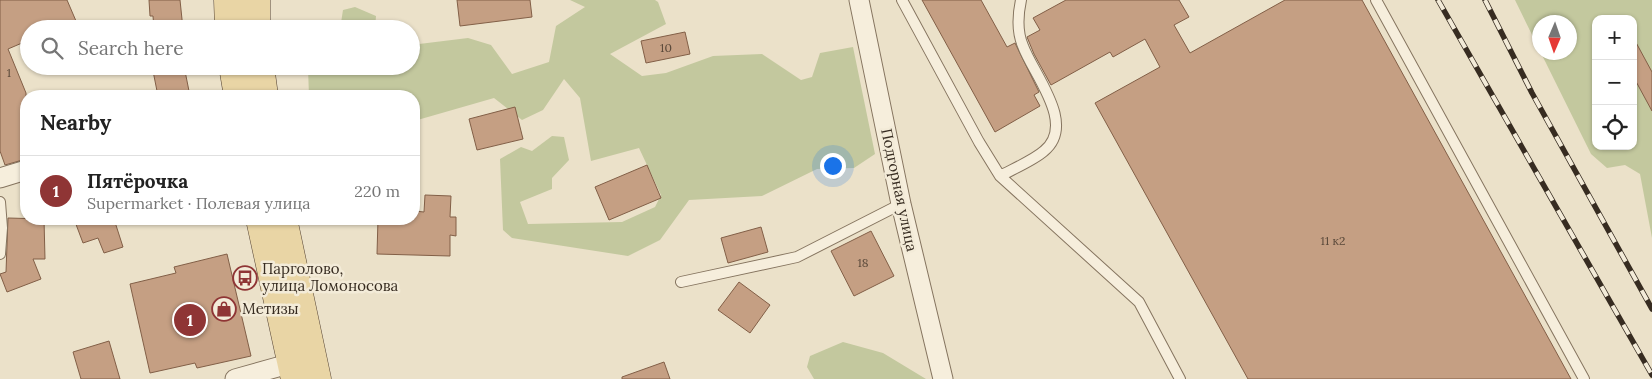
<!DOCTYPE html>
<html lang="en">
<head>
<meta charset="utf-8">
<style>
	body { margin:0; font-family:Lora,serif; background:#f2f2f2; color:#222 }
	.controls { position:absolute; right:15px; top:15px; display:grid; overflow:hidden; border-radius:10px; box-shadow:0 1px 4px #0004 }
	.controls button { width:45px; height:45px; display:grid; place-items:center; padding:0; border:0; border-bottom:1px solid #e0e0e0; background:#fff; color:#222; font:25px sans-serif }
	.compass { position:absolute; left:1532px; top:15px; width:45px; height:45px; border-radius:50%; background:#fff; box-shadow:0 1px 4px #0004; rotate:182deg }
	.you { position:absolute; left:832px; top:165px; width:18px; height:18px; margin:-12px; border:4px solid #fff; border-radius:50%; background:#1a73e8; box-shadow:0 0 0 8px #1a73e833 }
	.badge { display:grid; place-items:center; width:32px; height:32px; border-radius:50%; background:#8f3535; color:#fff; font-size:16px; font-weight:700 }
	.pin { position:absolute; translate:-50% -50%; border:2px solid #fff; box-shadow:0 1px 5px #0006 }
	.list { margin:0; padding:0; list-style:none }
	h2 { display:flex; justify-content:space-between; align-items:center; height:65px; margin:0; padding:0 20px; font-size:21px }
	h2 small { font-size:16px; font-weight:400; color:#767676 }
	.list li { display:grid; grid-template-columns:32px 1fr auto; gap:15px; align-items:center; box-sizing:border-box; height:70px; padding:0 20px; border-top:1px solid #e0e0e0 }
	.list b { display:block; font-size:19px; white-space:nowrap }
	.list p { margin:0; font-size:16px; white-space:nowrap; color:#767676 }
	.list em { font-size:16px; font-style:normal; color:#767676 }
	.icon { flex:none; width:28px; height:28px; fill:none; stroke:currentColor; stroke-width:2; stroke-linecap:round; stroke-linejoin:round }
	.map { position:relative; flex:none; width:1652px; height:379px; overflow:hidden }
	.search { position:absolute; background:#fff; box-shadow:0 1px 4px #0004; left:20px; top:20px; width:400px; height:55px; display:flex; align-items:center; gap:12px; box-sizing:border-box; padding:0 18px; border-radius:28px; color:#767676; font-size:19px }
	.panel { position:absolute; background:#fff; box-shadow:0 1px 4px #0004; left:20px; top:90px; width:400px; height:135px; border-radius:20px }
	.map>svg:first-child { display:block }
	.green { fill:#c3c89e; fill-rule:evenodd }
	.building { fill:#c59f83; stroke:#825f47 }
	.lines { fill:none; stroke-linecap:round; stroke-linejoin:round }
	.service-casing { stroke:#85745f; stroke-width:12 }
	.minor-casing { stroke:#85745f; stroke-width:21 }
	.primary-casing { stroke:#544233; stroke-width:29 }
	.service { stroke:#f6eedc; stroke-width:10 }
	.minor { stroke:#f6eedc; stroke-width:19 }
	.primary { stroke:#e9d5a5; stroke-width:28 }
	.rail-casing { stroke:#372c21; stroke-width:5.5 }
	.rail { stroke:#f3ebd8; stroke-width:4; stroke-dasharray:11; stroke-linecap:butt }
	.labels { text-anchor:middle; stroke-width:5; stroke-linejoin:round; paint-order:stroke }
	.number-label { font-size:12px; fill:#5a493a }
	.street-label { font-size:15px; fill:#372c21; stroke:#f3ebd8 }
	.poi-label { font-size:15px; fill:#372c21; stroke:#f3ebd8; text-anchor:start }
</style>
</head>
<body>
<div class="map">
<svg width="1652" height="379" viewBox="0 0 1652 379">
	<rect width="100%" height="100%" fill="#ebe1c9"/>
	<!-- green -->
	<path class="green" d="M570 0H655L658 2 666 24 610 54 642 76 666 73 713 56 762 54 801 80 812 77 820 53 853 47 875 154 854 168 817 169 762 196 689 200 660 240 628 256 512 238 503 230 500 159 521 147 532 151 552 136 564 137 569 160 552 178V189L520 202 528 224 622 222 655 207 661 195 639 148 591 161 580 98 564 79 543 110 522 120 494 98 414 121V96H309L308 68 310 66H411V45L468 38 491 45 512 74 549 62 556 26 585 7Z
		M1515 0H1652V238L1640 174 1625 165 1607 168 1591 154 1541 53 1570 52V22H1540L1539 49ZM1596 19H1633V146H1596Z
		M355 7 376 16 375 29H340L343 10Z
		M843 342 883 353 926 379H814L807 367 810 356Z"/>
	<!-- building -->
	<path class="building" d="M0 0H67L76 21 57 29H29V40L8 49 26 93V159L5 165 0 151Z
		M149 0H180L183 29H154L153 16H150Z
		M457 0H530L532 17 460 26Z
		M922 0H981L1007 47 1015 43 1039 92 1034 95 1040 106 995 132Z
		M1066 0H1179L1189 17 1174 25 1190 53 1285 0H1362L1571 379H1248L1095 103 1160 67 1145 39 1113 57 1110 52 1051 85 1034 54 1027 37 1040 30 1033 18Z
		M685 32 690 54 646 63 641 41Z
		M1633 37 1652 72V111L1633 76Z
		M152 66H184L190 96H158Z
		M515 107 523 139 477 150 469 119Z
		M647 165 661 198 609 220 595 187Z
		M425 195 451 196 450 217H456V236L450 235V256L377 254 378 219H414V211L424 212Z
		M8 218 44 219 45 259H33L41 279 7 292 0 274 6 272Z
		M74 219H114L123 247 104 253 98 238 83 243Z
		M761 227 768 252 728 263 721 238Z
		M871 231 894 276 854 296 831 251Z
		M227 254 251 356 197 368 195 363 150 373 130 284 176 273 174 267Z
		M739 282 770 305 750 333 718 310Z
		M109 341 120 379H81L73 352Z
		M664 362 670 379H622V377Z"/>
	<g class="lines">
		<!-- service casing -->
		<g class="service-casing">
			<path id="service" d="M902 0 979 142 1000 176 1139 302 1180 379
				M1376 0 1584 379
				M1000 176C1013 169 1034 160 1044 151 1077 124 1033 74 1023 46 1017 32 1018 14 1021 0
				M0 202 2 228 0 254
				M681 282 797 257 901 204"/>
		</g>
		<!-- minor casing -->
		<g class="minor-casing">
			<path id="minor" d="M859 0 901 204 943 379
				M0 178 26 170
				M235 379 292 363"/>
		</g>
		<!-- primary casing -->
		<g class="primary-casing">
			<path id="primary" d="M228 0 229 29
				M256 29V0
				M233 66 238 96
				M260 66 264 96
				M260 219 295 379
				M283 219 317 379"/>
		</g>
		<!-- service -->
		<use href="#service" class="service"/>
		<!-- minor -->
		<use href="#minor" class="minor"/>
		<!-- primary -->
		<use href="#primary" class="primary"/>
		<!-- rail casing -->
		<g class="rail-casing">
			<path id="rail" d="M1438 0 1652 375
				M1485 0 1532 93 1652 309"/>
		</g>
		<!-- rail -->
		<use href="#rail" class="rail"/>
	</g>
	<!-- icons -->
	<defs>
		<g id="bus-ring" transform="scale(1.25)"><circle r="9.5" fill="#f3ebd8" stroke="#8f3535" stroke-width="1.5"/><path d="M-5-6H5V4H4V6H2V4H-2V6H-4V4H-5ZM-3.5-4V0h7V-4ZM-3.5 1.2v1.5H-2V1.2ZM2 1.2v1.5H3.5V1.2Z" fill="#8f3535"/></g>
		<g id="shop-ring" transform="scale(1.25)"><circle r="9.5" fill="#f3ebd8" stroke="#8f3535" stroke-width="1.5"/><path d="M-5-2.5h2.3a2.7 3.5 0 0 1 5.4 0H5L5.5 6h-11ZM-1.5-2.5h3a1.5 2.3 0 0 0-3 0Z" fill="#8f3535"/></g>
	</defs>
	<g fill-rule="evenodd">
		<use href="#bus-ring" x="245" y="278"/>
		<use href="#shop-ring" x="224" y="309"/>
	</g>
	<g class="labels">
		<!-- number labels -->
		<g class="number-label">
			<text x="666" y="52">10</text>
			<text x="9" y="77">1</text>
			<text x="1333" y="245">11 к2</text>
			<text x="863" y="267">18</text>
		</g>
		<!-- street labels -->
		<g class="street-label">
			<text transform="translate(899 190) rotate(78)" y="5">Подгорная улица</text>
		</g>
		<!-- poi labels -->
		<g class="poi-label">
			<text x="262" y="274">Парголово,<tspan x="262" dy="17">улица Ломоносова</tspan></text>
			<text x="242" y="314">Метизы</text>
		</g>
	</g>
</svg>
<div class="controls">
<button>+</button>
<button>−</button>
<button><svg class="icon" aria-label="locate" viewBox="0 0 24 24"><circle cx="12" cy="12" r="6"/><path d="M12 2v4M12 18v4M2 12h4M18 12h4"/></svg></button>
</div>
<svg class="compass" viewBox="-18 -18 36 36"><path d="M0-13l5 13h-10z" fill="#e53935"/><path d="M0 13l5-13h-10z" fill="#767676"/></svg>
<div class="you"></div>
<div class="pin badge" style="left:190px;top:320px">1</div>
<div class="search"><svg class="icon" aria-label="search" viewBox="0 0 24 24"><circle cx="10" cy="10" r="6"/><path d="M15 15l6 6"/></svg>Search here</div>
<section class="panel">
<h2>Nearby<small></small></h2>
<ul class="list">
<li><span class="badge">1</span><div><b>Пятёрочка</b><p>Supermarket · Полевая улица</p></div><em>220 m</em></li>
</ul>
</section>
</div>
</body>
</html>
